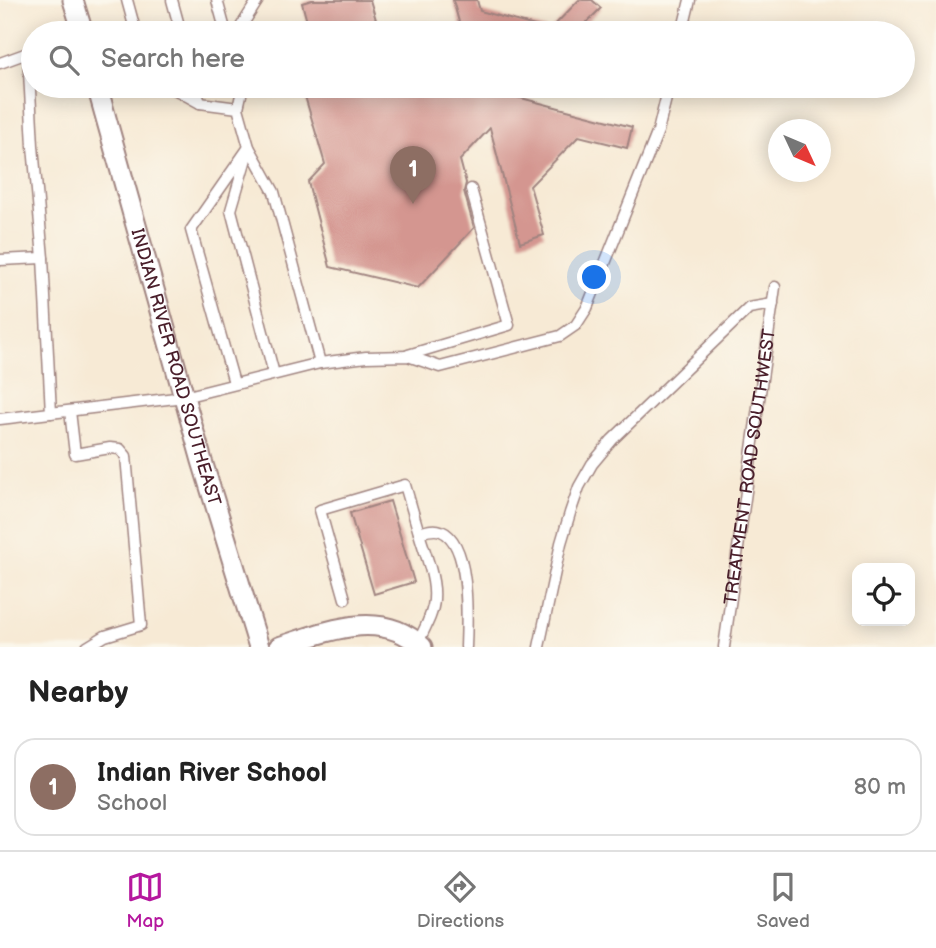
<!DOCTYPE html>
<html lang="en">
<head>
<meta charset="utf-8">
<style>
	body { margin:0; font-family:"Balsamiq Sans",sans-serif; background:#f6f6f6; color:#222 }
	.controls { position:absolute; right:21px; bottom:21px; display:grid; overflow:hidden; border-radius:14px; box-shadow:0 4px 18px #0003 }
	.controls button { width:63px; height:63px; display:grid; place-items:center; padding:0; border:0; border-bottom:2px solid #e0e0e0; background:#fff; color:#222; font:35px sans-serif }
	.compass { position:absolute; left:768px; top:119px; width:63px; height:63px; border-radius:50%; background:#fff; box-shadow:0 4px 18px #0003; rotate:134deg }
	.you { position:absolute; left:595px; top:278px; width:24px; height:24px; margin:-18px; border:5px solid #fff; border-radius:50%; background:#1a73e8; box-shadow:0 0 0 10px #1a73e833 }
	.badge { display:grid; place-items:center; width:46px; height:46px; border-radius:50%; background:#b5179e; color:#fff; font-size:23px; font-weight:700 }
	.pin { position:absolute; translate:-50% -58px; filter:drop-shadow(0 2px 4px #0008) }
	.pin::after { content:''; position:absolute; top:37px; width:24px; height:21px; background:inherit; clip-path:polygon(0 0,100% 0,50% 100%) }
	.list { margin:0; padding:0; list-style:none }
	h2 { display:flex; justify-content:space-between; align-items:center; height:91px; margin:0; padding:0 28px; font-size:30px }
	h2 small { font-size:23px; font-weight:400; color:#767676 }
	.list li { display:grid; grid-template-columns:46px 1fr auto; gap:21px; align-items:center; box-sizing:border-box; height:98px; margin:0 14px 14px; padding:0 14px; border:2px solid #e0e0e0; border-radius:21px }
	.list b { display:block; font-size:26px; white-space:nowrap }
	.list p { margin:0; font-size:23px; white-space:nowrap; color:#767676 }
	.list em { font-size:23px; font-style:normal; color:#767676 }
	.icon { flex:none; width:38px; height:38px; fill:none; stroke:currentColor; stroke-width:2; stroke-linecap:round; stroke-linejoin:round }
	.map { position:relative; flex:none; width:936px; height:647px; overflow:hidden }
	.search { position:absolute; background:#fff; box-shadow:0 4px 18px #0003; left:21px; right:21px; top:21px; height:77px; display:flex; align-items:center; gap:18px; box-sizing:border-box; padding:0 24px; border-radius:38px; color:#767676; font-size:26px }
	.sheet { height:203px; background:#fff }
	nav { display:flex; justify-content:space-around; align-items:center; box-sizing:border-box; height:98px; border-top:2px solid #e0e0e0; background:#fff; font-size:19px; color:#767676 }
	nav a { display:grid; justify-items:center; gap:4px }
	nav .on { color:#b5179e }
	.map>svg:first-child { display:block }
	.building { fill:#d49690 }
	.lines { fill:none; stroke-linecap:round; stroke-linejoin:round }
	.lane-casing { stroke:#a08480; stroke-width:13 }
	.street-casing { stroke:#a08480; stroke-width:23 }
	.lane { stroke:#fff; stroke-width:10 }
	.street { stroke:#fff; stroke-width:19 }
	.labels { text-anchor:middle; stroke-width:5; stroke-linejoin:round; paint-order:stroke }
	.street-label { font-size:18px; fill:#4a1f2b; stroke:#fbf7ec }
</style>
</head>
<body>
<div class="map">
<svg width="936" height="647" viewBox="0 0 936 647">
	<rect width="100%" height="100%" fill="#fbf7ec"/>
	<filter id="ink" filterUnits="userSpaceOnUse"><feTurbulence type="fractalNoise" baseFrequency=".0143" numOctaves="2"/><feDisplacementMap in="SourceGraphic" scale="14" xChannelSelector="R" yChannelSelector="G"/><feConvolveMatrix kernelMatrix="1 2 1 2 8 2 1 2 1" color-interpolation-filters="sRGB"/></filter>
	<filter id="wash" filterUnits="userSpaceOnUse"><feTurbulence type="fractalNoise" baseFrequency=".00686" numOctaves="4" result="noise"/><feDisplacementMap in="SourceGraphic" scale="28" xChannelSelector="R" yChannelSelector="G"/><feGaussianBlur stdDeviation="1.57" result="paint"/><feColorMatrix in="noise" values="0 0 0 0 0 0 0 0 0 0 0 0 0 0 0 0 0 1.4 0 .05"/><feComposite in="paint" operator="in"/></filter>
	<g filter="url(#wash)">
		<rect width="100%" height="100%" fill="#f7ead5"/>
		<g id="blocks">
			<!-- building -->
			<path class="building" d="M312 0H370L380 33H310L302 3Z
				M453 0H477L480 11 546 29V33H462Z
				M579 0H592L601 8 576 33H547Z
				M302 86H527L517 97 632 127 627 148 579 136 530 186 544 235 520 243 490 128 460 160 466 183 464 191 474 228 418 288 330 267 308 182 325 164Z
				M390 501 414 582 374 594 350 513Z"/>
		</g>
	</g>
	<g filter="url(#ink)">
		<use href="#blocks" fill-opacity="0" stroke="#a08480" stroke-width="2"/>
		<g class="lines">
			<!-- lane casing -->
			<g class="lane-casing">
				<g id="lane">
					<path d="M127 0 136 33"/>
					<path d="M172 0 181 33"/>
					<path d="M217 0 226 33"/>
					<path d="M237 33 258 0"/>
					<path d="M682 33 690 0"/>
					<path d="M28 53 33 146 43 258 51 413"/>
					<path d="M0 63 33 51"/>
					<path d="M169 86 200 103 238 108 249 147 274 192 320 363"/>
					<path d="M195 86 200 103"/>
					<path d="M238 108 241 95 239 86"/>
					<path d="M247 155 231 210 274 374"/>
					<path d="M0 260 43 258"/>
					<path d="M408 355 509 325 471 189"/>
					<path d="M234 383 191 230 249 147"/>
					<path d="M70 411 75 454 110 448 120 449 126 456 141 625 105 636 87 647"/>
					<path d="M0 419 184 397 320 363 366 357 408 356 440 367 560 336 576 325 587 308 658 131 669 86"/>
					<path d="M345 599 320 510 405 485 419 533"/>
					<path d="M418 643C424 629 433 615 434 600 436 578 425 554 419 533 426 531 434 528 441 531 471 543 467 620 466 647"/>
					<path d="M539 647 561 543 570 513 579 487 592 464 612 440 749 308 773 304"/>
					<path id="s1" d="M724 647 775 287"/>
				</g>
			</g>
			<!-- street casing -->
			<g class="street-casing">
				<g id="street">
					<path d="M73 0 83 33"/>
					<path id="s2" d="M97 86 202 461 259 647"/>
					<path d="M279 647C325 632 381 607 422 647"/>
				</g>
			</g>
			<!-- lane -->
			<use href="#lane" class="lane"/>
			<!-- street -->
			<use href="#street" class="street"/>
		</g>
	</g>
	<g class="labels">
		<!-- street labels -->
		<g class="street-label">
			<text dy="6" stroke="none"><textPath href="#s2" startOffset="292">INDIAN RIVER ROAD SOUTHEAST</textPath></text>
			<text dy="6" stroke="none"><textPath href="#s1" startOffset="182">TREATMENT ROAD SOUTHWEST</textPath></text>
		</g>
	</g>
</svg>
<div class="controls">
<button><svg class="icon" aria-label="locate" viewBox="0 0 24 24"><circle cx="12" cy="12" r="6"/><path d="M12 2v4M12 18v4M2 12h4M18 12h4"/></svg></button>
</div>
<svg class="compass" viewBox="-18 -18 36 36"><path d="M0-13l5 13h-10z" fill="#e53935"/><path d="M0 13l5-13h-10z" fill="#767676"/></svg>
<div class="you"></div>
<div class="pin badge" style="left:413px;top:204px;background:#8d6e63">1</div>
<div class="search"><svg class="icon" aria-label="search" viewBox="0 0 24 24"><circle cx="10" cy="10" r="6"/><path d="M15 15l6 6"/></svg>Search here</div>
</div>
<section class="sheet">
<h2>Nearby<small></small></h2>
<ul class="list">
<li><span class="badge" style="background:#8d6e63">1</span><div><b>Indian River School</b><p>School</p></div><em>80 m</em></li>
</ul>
</section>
<nav>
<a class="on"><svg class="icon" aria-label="map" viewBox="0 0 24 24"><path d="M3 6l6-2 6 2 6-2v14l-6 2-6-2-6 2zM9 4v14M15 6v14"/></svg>Map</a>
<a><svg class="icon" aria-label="directions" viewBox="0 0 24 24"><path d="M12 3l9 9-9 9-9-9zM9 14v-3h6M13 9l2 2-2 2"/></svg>Directions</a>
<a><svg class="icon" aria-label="saved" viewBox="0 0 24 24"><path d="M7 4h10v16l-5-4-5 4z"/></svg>Saved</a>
</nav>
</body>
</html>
